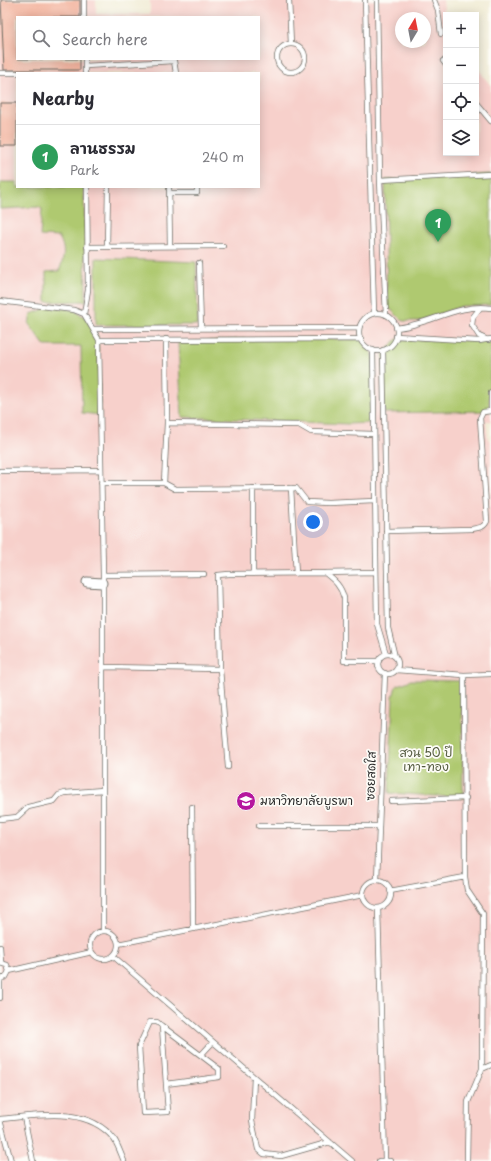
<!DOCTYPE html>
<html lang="en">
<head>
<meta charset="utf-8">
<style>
	body { margin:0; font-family:"Playpen Sans","Playpen Sans Thai",sans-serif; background:#f2f2f3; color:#2b2b33 }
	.controls { position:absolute; right:12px; top:12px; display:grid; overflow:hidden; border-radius:0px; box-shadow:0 2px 10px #0003 }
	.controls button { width:36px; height:36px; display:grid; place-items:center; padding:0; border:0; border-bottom:1px solid #e1e1e2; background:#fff; color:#2b2b33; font:20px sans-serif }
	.compass { position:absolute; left:395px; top:12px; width:36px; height:36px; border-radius:50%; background:#fff; box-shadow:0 2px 10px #0003; rotate:10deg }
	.you { position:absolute; left:313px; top:522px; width:14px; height:14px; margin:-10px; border:3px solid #fff; border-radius:50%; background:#1a73e8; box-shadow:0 0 0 6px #1a73e833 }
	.badge { display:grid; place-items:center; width:26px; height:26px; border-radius:50%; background:#b5179e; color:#fff; font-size:13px; font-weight:700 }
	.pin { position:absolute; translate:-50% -33px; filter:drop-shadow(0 1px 2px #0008) }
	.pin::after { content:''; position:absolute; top:21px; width:14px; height:12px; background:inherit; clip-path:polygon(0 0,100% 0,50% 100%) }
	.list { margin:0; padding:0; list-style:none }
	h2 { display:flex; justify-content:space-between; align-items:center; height:52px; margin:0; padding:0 16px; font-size:17px }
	h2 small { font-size:13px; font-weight:400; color:#7c7c81 }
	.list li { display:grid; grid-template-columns:26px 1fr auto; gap:12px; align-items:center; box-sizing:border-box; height:64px; padding:0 16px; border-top:1px solid #e1e1e2 }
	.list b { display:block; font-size:15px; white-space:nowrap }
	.list p { margin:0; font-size:13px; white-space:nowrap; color:#7c7c81 }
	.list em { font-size:13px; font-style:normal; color:#7c7c81 }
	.icon { flex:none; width:22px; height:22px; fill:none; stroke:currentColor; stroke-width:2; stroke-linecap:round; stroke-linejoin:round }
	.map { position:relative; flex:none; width:491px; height:1161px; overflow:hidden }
	.search { position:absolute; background:#fff; box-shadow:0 2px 10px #0003; left:16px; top:16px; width:244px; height:44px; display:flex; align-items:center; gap:10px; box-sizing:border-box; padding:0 14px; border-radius:0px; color:#7c7c81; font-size:15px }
	.panel { position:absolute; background:#fff; box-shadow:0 2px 10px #0003; left:16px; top:72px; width:244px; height:116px; border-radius:0px }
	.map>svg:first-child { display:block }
	.built { fill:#f7d0cb; fill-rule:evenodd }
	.green { fill:#afc96f; stroke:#6d7a4d }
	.building { fill:#f3b19b }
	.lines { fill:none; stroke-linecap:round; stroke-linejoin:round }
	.service-casing { stroke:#716f67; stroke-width:6 }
	.minor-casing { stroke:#716f67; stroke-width:11 }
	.service { stroke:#fff; stroke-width:4.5 }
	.minor { stroke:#fff; stroke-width:9 }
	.labels { text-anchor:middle; stroke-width:3.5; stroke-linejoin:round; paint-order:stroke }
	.park-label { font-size:12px; fill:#535a3f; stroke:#fdfcf7 }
	.street-label { font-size:12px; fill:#2b2b2b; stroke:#fdfcf7 }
	.poi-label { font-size:12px; fill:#2b2b2b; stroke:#fdfcf7; text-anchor:start }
</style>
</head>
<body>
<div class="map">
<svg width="491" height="1161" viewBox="0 0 491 1161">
	<rect width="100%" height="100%" fill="#fdfcf7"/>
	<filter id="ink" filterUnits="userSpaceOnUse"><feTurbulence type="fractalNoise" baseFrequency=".025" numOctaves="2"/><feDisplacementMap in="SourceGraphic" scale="8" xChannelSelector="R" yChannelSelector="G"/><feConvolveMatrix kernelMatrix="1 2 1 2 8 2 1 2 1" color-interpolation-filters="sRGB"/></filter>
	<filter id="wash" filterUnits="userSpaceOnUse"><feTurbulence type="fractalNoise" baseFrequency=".012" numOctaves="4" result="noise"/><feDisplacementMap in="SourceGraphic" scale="16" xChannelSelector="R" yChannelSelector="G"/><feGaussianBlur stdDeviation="0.9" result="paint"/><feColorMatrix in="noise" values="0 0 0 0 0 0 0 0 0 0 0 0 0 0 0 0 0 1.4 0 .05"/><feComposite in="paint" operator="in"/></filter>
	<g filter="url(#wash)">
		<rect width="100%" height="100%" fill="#f2edd7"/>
		<!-- built -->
		<path class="built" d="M0 0H96V14H150V0H443L446 27V153H476V66L491 86V421H486L488 439 491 442V1161H0ZM17 17H259V59H17ZM401 18H425V42H401ZM17 73H259V187H17Z"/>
		<!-- green -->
		<path class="green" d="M491 174V305L462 306 419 321H403L387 306 385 180Z
			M0 182H17V187H84L86 301 46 302V272L59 271C64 259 66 249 59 237L40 236 42 209 39 207 0 209Z
			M96 258 196 262 198 325H96Z
			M52 306 74 310 86 318 98 337 100 415 82 413 81 346H45L29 324 31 314Z
			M242 339H361L373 354 374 400 370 423 348 424 182 417 178 343Z
			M397 339 491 341 489 411 384 413 383 354Z
			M411 680 462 681 463 794 466 798 389 793 393 697 396 686Z"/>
		<g id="blocks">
			<!-- building -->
			<path class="building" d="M1 0H80V17H17V59H80V70H4Z
				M0 103H17V146H0Z"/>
		</g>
	</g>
	<g filter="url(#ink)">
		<use href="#blocks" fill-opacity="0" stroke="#716f67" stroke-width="1"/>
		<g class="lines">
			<!-- service casing -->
			<g class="service-casing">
				<path id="service" d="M84 0V17
					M289 0 291 44
					M365 0 374 313
					M377 0 380 180 386 315
					M434 0 438 10 441 34
					M277 58a14 14 0 1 1 28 0a14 14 0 1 1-28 0Z
					M85 59V73
					M443 61 446 65
					M85 66 174 61 176 73
					M0 73H17
					M476 103 491 121
					M380 180 491 174
					M169 187 170 246
					M169 193H197V187
					M87 247 223 246
					M107 247 108 187
					M199 263 201 328
					M0 301 74 310 84 314 99 340 103 575V931
					M480 308 473 317 472 325 479 336 488 340
					M359 332a19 19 0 1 1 38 0a19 19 0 1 1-38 0Z
					M84 314 88 290 87 187
					M396 328C429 325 458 303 491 308
					M93 329 359 328
					M396 336 479 341 491 339
					M99 340 361 339
					M373 350 377 624 386 654
					M383 350 388 628 395 657
					M491 393V408
					M167 423 299 425 311 432 374 434
					M0 471 101 470
					M101 483H164L175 489 296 488 307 502 328 503 375 501
					M164 483 167 423 166 339
					M291 488 296 574
					M386 531 471 529C478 528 484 528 487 521L480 418 483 412 491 411
					M253 573V488
					M325 573 375 572
					M103 575 204 574
					M378 664a10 10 0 1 1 20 0a10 10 0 1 1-20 0Z
					M103 667 220 669 218 575 229 574 325 573C335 581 341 586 344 598V661H379
					M220 669 228 767
					M396 670 464 675 491 674
					M391 801 466 798
					M192 807 193 929
					M0 819 17 817 28 807 54 801 59 795 65 793 103 790
					M259 826H379
					M465 877 467 890 483 914 482 1069 468 1102 467 1161
					M377 880 385 673
					M363 894a14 14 0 1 1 28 0a14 14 0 1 1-28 0Z
					M390 891 465 877 464 675
					M378 908 385 1160
					M90 945a14 14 0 1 1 28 0a14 14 0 1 1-28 0Z
					M118 944 363 895
					M0 947 1 963
					M113 956 352 1161
					M0 963 7 965 9 971 6 977 0 979
					M9 971 92 952
					M0 998V979
					M162 1026 168 1112 143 1113 139 1046 150 1022H157L162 1026 219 1069V1077L166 1084
					M201 1055 213 1042
					M482 1069 491 1065
					M254 1077 252 1121 258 1149 264 1154 281 1156 330 1142
					M24 1117 33 1161
					M0 1119C37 1116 87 1105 114 1139 118 1145 121 1154 124 1161
					M0 1120 11 1161
					M379 1161H390"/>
			</g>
			<!-- minor casing -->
			<g class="minor-casing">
				<path id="minor" d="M87 582 102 583"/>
			</g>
			<!-- service -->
			<use href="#service" class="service"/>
			<!-- minor -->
			<use href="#minor" class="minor"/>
		</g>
	</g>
	<!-- icons -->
	<defs>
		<g id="university-disc" transform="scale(1)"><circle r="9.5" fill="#b5179e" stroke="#fdfcf7"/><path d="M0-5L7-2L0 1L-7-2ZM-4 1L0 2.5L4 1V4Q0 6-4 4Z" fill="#fff"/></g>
	</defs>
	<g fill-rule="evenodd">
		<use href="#university-disc" x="246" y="801"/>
	</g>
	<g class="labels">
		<!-- park labels -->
		<g class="park-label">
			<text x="426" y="757">สวน 50 ปี<tspan x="426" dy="14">เทา-ทอง</tspan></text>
		</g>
		<!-- street labels -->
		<g class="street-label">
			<text transform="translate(371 776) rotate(-88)" y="4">ซอยสดใส</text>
		</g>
		<!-- poi labels -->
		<g class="poi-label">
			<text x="260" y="805">มหาวิทยาลัยบูรพา</text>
		</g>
	</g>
</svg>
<div class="controls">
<button>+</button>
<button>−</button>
<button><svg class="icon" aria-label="locate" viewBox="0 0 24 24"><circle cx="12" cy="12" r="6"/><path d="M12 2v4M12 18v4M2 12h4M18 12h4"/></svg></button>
<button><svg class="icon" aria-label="layers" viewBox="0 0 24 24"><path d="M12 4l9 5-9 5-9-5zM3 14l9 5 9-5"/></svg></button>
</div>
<svg class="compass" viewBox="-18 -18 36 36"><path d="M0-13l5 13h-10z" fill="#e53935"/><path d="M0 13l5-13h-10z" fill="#7c7c81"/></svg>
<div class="you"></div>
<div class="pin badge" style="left:438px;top:242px;background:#2e9e5b">1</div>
<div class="search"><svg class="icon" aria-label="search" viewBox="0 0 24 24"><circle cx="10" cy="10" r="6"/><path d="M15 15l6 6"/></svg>Search here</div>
<section class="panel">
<h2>Nearby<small></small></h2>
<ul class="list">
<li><span class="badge" style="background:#2e9e5b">1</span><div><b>ลานธรรม</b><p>Park</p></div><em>240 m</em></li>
</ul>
</section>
</div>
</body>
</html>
